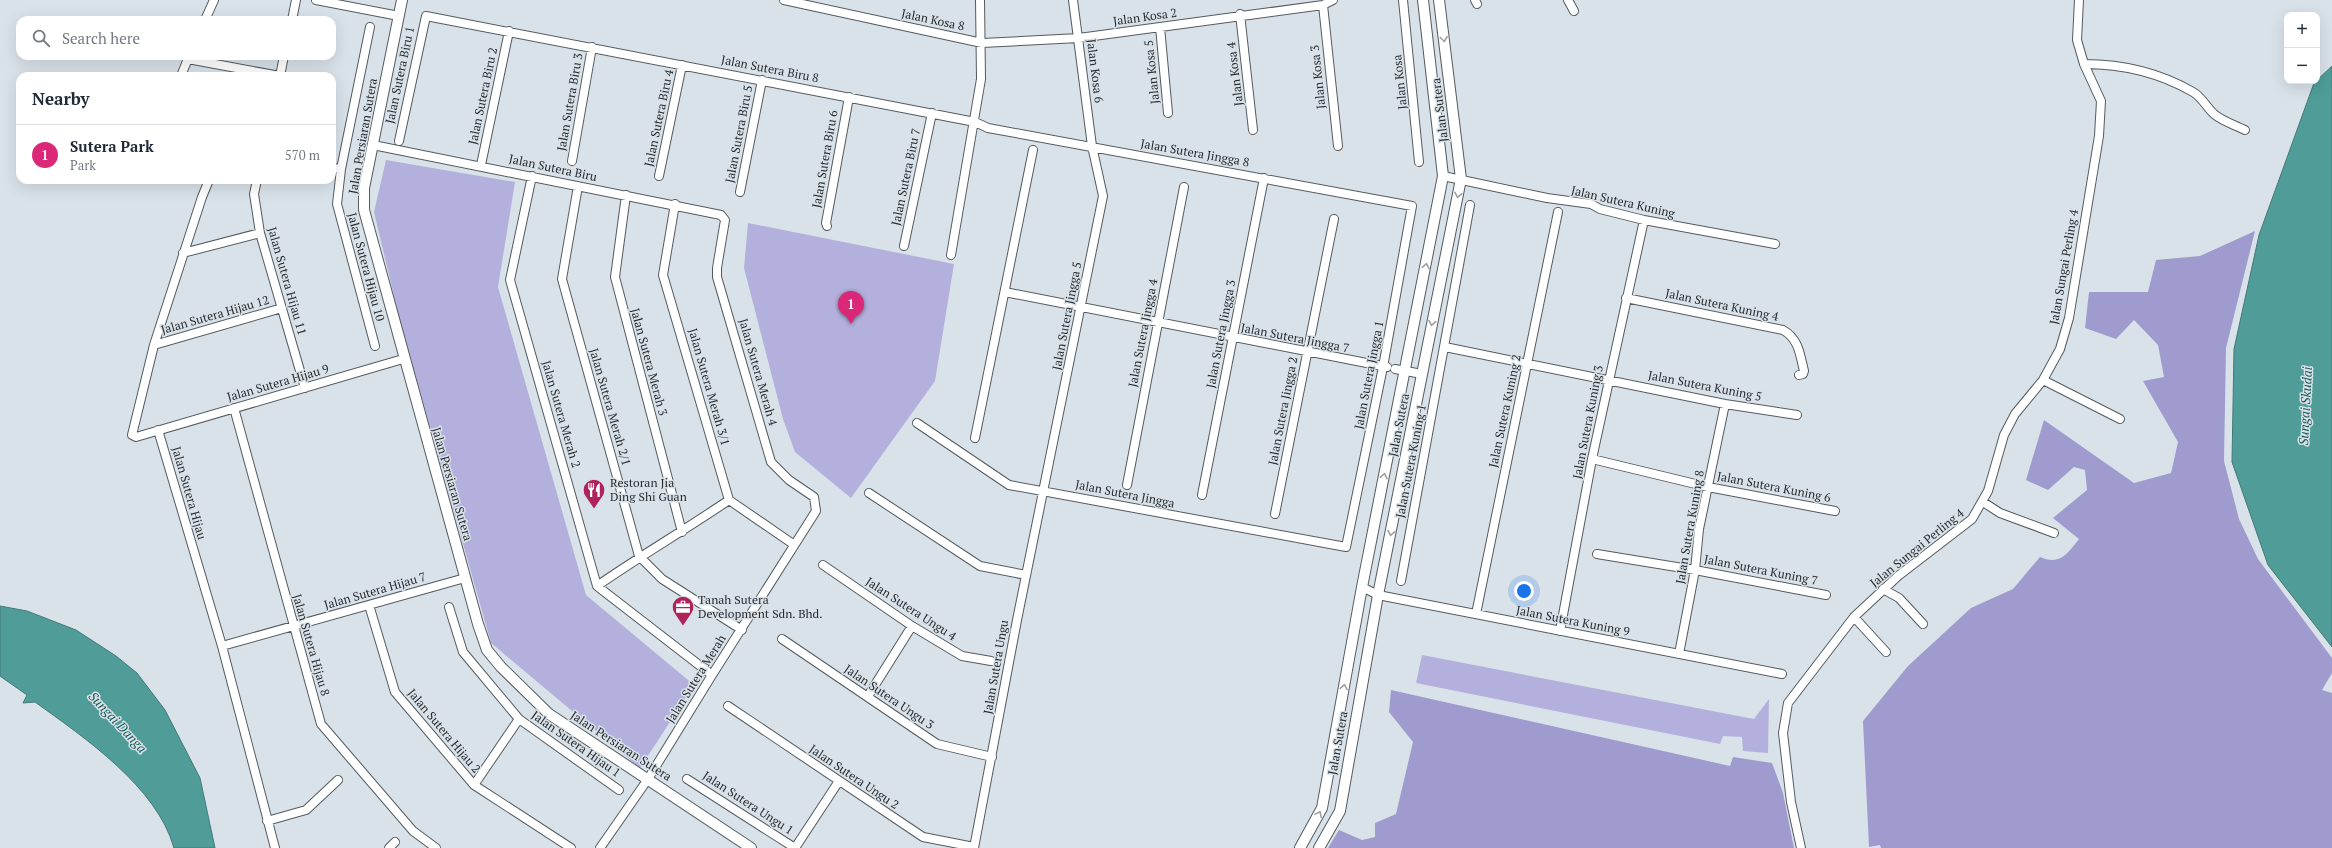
<!DOCTYPE html>
<html lang="en">
<head>
<meta charset="utf-8">
<style>
	body { margin:0; font-family:"PT Serif",serif; background:#f2f2f3; color:#1f2937 }
	.controls { position:absolute; right:12px; top:12px; display:grid; overflow:hidden; border-radius:8px; box-shadow:0 4px 16px #0002 }
	.controls button { width:36px; height:36px; display:grid; place-items:center; padding:0; border:0; border-bottom:1px solid #e0e1e3; background:#fff; color:#1f2937; font:20px sans-serif }
	.you { position:absolute; left:1524px; top:591px; width:14px; height:14px; margin:-10px; border:3px solid #fff; border-radius:50%; background:#1a73e8; box-shadow:0 0 0 6px #1a73e833 }
	.badge { display:grid; place-items:center; width:26px; height:26px; border-radius:50%; background:#db2777; color:#fff; font-size:13px; font-weight:700 }
	.pin { position:absolute; translate:-50% -33px; filter:drop-shadow(0 1px 2px #0008) }
	.pin::after { content:''; position:absolute; top:21px; width:14px; height:12px; background:inherit; clip-path:polygon(0 0,100% 0,50% 100%) }
	.list { margin:0; padding:0; list-style:none }
	h2 { display:flex; justify-content:space-between; align-items:center; height:52px; margin:0; padding:0 16px; font-size:17px }
	h2 small { font-size:13px; font-weight:400; color:#747a83 }
	.list li { display:grid; grid-template-columns:26px 1fr auto; gap:12px; align-items:center; box-sizing:border-box; height:60px; padding:0 16px; border-top:1px solid #e0e1e3 }
	.list b { display:block; font-size:15px; white-space:nowrap }
	.list p { margin:0; font-size:13px; white-space:nowrap; color:#747a83 }
	.list em { font-size:13px; font-style:normal; color:#747a83 }
	.icon { flex:none; width:22px; height:22px; fill:none; stroke:currentColor; stroke-width:2; stroke-linecap:round; stroke-linejoin:round }
	.map { position:relative; flex:none; width:2332px; height:848px; overflow:hidden }
	.search { position:absolute; background:#fff; box-shadow:0 4px 16px #0002; left:16px; top:16px; width:320px; height:44px; display:flex; align-items:center; gap:10px; box-sizing:border-box; padding:0 14px; border-radius:12px; color:#747a83; font-size:15px }
	.panel { position:absolute; background:#fff; box-shadow:0 4px 16px #0002; left:16px; top:72px; width:320px; height:112px; border-radius:12px }
	.map>svg:first-child { display:block }
	.green { fill:#b4b0dd }
	.forest { fill:#a09bcf }
	.water { fill:#4f9c98; stroke:#437a78 }
	.lines { fill:none; stroke-linecap:round; stroke-linejoin:round }
	.minor-casing { stroke:#535b60; stroke-width:10 }
	.tertiary-casing { stroke:#535b60; stroke-width:12 }
	.minor { stroke:#fff; stroke-width:8 }
	.tertiary { stroke:#fff; stroke-width:10 }
	.oneway { stroke:#9ea0a1 }
	.labels { text-anchor:middle; stroke-width:3; stroke-linejoin:round; paint-order:stroke }
	.street-label { font-size:12px; fill:#282b2e; stroke:#d9e2e9 }
	.poi-label { font-size:12px; fill:#282b2e; stroke:#d9e2e9; text-anchor:start }
	.water-label { font-size:13px; font-style:italic; fill:#145753; stroke:#d9e2e9 }
</style>
</head>
<body>
<div class="map">
<svg width="2332" height="848" viewBox="0 0 2332 848">
	<rect width="100%" height="100%" fill="#d9e2e9"/>
	<!-- green -->
	<path class="green" d="M386 160 515 182 498 287 586 595 694 685 640 768 491 643 398 313 374 212Z
		M748 223 954 264 935 381 851 498 795 452 783 419 744 268Z
		M1422 655 1754 719 1769 699 1768 753 1743 751 1742 737 1723 736 1720 744 1416 683Z"/>
	<!-- forest -->
	<path class="forest" d="M2255 231 2226 348 2224 461 2239 519 2258 559 2332 658V673L2322 690 2332 693V848H1881L1880 845 1869 847 1863 721 1908 666 1971 608 2013 589 2040 557C2060 566 2068 553 2079 539L2053 518 2087 490 2085 470 2074 467 2048 490 2026 480 2044 420 2134 483 2171 473 2178 442 2143 381 2164 377 2158 345 2134 320 2116 339 2085 328 2089 292H2148L2156 260 2200 256Z
		M1391 690 1730 766 1733 757 1772 763 1783 793 1794 848H1328L1339 830 1362 840 1375 837V823L1396 814 1413 742 1389 712Z"/>
	<!-- water -->
	<path class="water" d="M2332 66V647L2268 565 2232 462 2234 349 2259 235 2314 83Z
		M0 606 27 611 76 630 116 656 137 673 165 710 200 778 215 848H174C157 787 85 738 35 702L23 703 27 695 0 676Z"/>
	<g class="lines">
		<!-- minor casing -->
		<g class="minor-casing">
			<path id="minor" d="M316 0 399 16
				M784 0 982 43 1079 38 1323 5 1333 0
				M1403 0 1419 162
				M1475 0 1477 4
				M1568 0 1574 11
				M1323 5 1338 146
				M1240 14 1253 130
				M205 20 214 0
				M292 20 296 0
				M370 27 341 169 337 204 375 346
				M1160 27 1168 113
				M188 59 280 76
				M2084 64C2121 64 2160 73 2193 92 2202 97 2207 108 2214 114 2222 121 2235 125 2245 130
				M181 76 189 56
				M280 76 284 56
				M399 141 426 16 975 122 988 128 1412 206 1383 367 1346 547 1009 485 917 423
				M373 145 721 215 725 220 717 268V277L771 462 789 480 814 497 816 511 712 675 648 779 600 848
				M572 161 592 47
				M481 165 509 31
				M332 168 341 169
				M532 176 510 280 597 586 712 675
				M659 176 682 65
				M1443 176 1547 198 1591 204 1600 209 1644 220 1775 244
				M209 180 202 197 154 345 132 435 136 437 403 359
				M257 180 254 194 260 233 305 388
				M578 186 562 279 639 556 662 579 742 630
				M740 192 762 80
				M626 195 615 277 682 532
				M675 204 663 275 729 500 793 544
				M827 226 826 223 849 97
				M904 246 932 113
				M183 253 260 233
				M951 255 981 79 980 0
				M1005 292 1387 367
				M1626 298 1783 330C1799 339 1800 355 1804 371L1803 374 1799 375
				M154 345 282 308
				M1445 347 1725 404 1797 415
				M1395 369 1422 374
				M2043 380 2120 419
				M234 408 321 724 413 831 436 848
				M158 430 222 646 275 848
				M975 438 1033 150
				M1592 459 1708 487 1835 511
				M1127 485 1184 187
				M869 493 980 566 1026 575
				M1202 495 1264 178
				M1983 502 2000 513 2054 533
				M1275 514 1334 219
				M1597 554 1695 570 1826 595
				M823 565 912 626 962 656 991 661
				M1401 581 1470 205
				M597 586C640 556 685 530 729 500
				M1362 587 1378 595 1782 674
				M1883 589 1899 598 1923 624
				M369 605 395 692 474 785 571 848
				M449 607 463 652 519 719 474 785
				M1476 614 1558 212
				M1854 617 1886 652
				M1560 631 1592 459 1644 220
				M782 639 937 744 992 757
				M222 646 465 578
				M1679 654 1695 570 1699 529 1725 404
				M868 696 912 626
				M728 706 923 837 974 847
				M519 719 619 790
				M687 779 795 848
				M267 821 306 810 338 780
				M389 848 395 842
				M795 848 839 781
				M974 848 1017 620 1103 196 1092 146 1073 0
				M1801 848 1791 802 1783 733 1788 703 1854 617 1898 576 1972 519 1988 491 2004 435 2015 414 2043 380 2060 349 2069 318 2099 136 2101 101 2084 64 2077 40 2079 0"/>
		</g>
		<!-- tertiary casing -->
		<g class="tertiary-casing">
			<path id="tertiary" d="M402 0 364 188V210L478 624 487 650 501 667 549 714 751 848
				M1300 848 1322 808 1362 587 1443 176 1423 0
				M1319 848 1340 811 1378 595 1461 179 1439 0"/>
		</g>
		<!-- minor -->
		<use href="#minor" class="minor"/>
		<!-- tertiary -->
		<use href="#tertiary" class="tertiary"/>
	</g>
	<!-- one-way arrows -->
	<defs><path id="oneway-chevron" d="M-2-3.5L2.5 0L-2 3.5" fill="none" stroke-width="1.6" stroke-linecap="round" stroke-linejoin="round"/></defs>
	<g class="oneway">
		<use href="#oneway-chevron" transform="translate(1444 39) rotate(83)"/>
		<use href="#oneway-chevron" transform="translate(1458 195) rotate(101)"/>
		<use href="#oneway-chevron" transform="translate(1426 266) rotate(-79)"/>
		<use href="#oneway-chevron" transform="translate(1432 323) rotate(101)"/>
		<use href="#oneway-chevron" transform="translate(1384 476) rotate(-79)"/>
		<use href="#oneway-chevron" transform="translate(1391 533) rotate(101)"/>
		<use href="#oneway-chevron" transform="translate(1344 687) rotate(-80)"/>
		<use href="#oneway-chevron" transform="translate(1319 814) rotate(-62)"/>
	</g>
	<!-- icons -->
	<defs>
		<g id="restaurant-pin" transform="scale(1.15)"><path d="M0 17L-7.5 6A9.5 9.5 0 1 1 7.5 6Z" fill="#b0225c" stroke="#d9e2e9"/><path d="M-5-6h1v4h1v-4h1v4h1v-4h1v5L-1.5 .5V6h-2V.5L-5-1ZM5-6V6H3V1.5H1.5Q1.5-4 5-6Z" fill="#fff"/></g>
		<g id="office-pin" transform="scale(1.15)"><path d="M0 17L-7.5 6A9.5 9.5 0 1 1 7.5 6Z" fill="#b0225c" stroke="#d9e2e9"/><path d="M-6-3h4V-5.5h4V-3h4V5H-6ZM-1-4.5V-3h2v-1.5ZM-6 0V1H6V0Z" fill="#fff"/></g>
	</defs>
	<g fill-rule="evenodd">
		<use href="#restaurant-pin" x="594" y="490"/>
		<use href="#office-pin" x="683" y="607"/>
	</g>
	<g class="labels">
		<!-- street labels -->
		<g class="street-label">
			<text transform="translate(1145 17) rotate(-8)" y="4">Jalan Kosa 2</text>
			<text transform="translate(933 20) rotate(12)" y="4">Jalan Kosa 8</text>
			<text transform="translate(770 69) rotate(11)" y="4">Jalan Sutera Biru 8</text>
			<text transform="translate(1095 71) rotate(83)" y="4">Jalan Kosa 6</text>
			<text transform="translate(1152 72) rotate(-96)" y="4">Jalan Kosa 5</text>
			<text transform="translate(1235 74) rotate(-97)" y="4">Jalan Kosa 4</text>
			<text transform="translate(400 75) rotate(-78)" y="4">Jalan Sutera Biru 1</text>
			<text transform="translate(1318 77) rotate(-96)" y="4">Jalan Kosa 3</text>
			<text transform="translate(1400 82) rotate(-96)" y="4">Jalan Kosa</text>
			<text transform="translate(483 96) rotate(-78)" y="4">Jalan Sutera Biru 2</text>
			<text transform="translate(570 102) rotate(-80)" y="4">Jalan Sutera Biru 3</text>
			<text transform="translate(1440 110) rotate(-97)" y="4">Jalan Sutera</text>
			<text transform="translate(659 118) rotate(-78)" y="4">Jalan Sutera Biru 4</text>
			<text transform="translate(739 134) rotate(-79)" y="4">Jalan Sutera Biru 5</text>
			<text transform="translate(363 136) rotate(-80)" y="4">Jalan Persiaran Sutera</text>
			<text transform="translate(1195 153) rotate(10)" y="4">Jalan Sutera Jingga 8</text>
			<text transform="translate(825 159) rotate(-80)" y="4">Jalan Sutera Biru 6</text>
			<text transform="translate(553 168) rotate(12)" y="4">Jalan Sutera Biru</text>
			<text transform="translate(906 177) rotate(-78)" y="4">Jalan Sutera Biru 7</text>
			<text transform="translate(1623 202) rotate(13)" y="4">Jalan Sutera Kuning</text>
			<text transform="translate(366 267) rotate(75)" y="4">Jalan Sutera Hijau 10</text>
			<text transform="translate(2064 267) rotate(-80)" y="4">Jalan Sungai Perling 4</text>
			<text transform="translate(287 281) rotate(74)" y="4">Jalan Sutera Hijau 11</text>
			<text transform="translate(1722 305) rotate(12)" y="4">Jalan Sutera Kuning 4</text>
			<text transform="translate(215 315) rotate(-16)" y="4">Jalan Sutera Hijau 12</text>
			<text transform="translate(1067 316) rotate(-79)" y="4">Jalan Sutera Jingga 5</text>
			<text transform="translate(1143 333) rotate(-79)" y="4">Jalan Sutera Jingga 4</text>
			<text transform="translate(1221 334) rotate(-79)" y="4">Jalan Sutera Jingga 3</text>
			<text transform="translate(1295 338) rotate(11)" y="4">Jalan Sutera Jingga 7</text>
			<text transform="translate(649 362) rotate(75)" y="4">Jalan Sutera Merah 3</text>
			<text transform="translate(758 372) rotate(74)" y="4">Jalan Sutera Merah 4</text>
			<text transform="translate(1369 375) rotate(-79)" y="4">Jalan Sutera Jingga 1</text>
			<text transform="translate(278 383) rotate(-16)" y="4">Jalan Sutera Hijau 9</text>
			<text transform="translate(1705 386) rotate(11)" y="4">Jalan Sutera Kuning 5</text>
			<text transform="translate(709 387) rotate(74)" y="4">Jalan Sutera Merah 3/1</text>
			<text transform="translate(610 407) rotate(74)" y="4">Jalan Sutera Merah 2/1</text>
			<text transform="translate(1283 411) rotate(-79)" y="4">Jalan Sutera Jingga 2</text>
			<text transform="translate(1505 411) rotate(-78)" y="4">Jalan Sutera Kuning 2</text>
			<text transform="translate(561 414) rotate(74)" y="4">Jalan Sutera Merah 2</text>
			<text transform="translate(1588 422) rotate(-79)" y="4">Jalan Sutera Kuning 3</text>
			<text transform="translate(1399 425) rotate(-79)" y="4">Jalan Sutera</text>
			<text transform="translate(1411 461) rotate(-79)" y="4">Jalan Sutera Kuning 1</text>
			<text transform="translate(452 484) rotate(74)" y="4">Jalan Persiaran Sutera</text>
			<text transform="translate(1774 487) rotate(11)" y="4">Jalan Sutera Kuning 6</text>
			<text transform="translate(189 493) rotate(74)" y="4">Jalan Sutera Hijau</text>
			<text transform="translate(1125 494) rotate(11)" y="4">Jalan Sutera Jingga</text>
			<text transform="translate(1690 527) rotate(-80)" y="4">Jalan Sutera Kuning 8</text>
			<text transform="translate(1917 548) rotate(-39)" y="4">Jalan Sungai Perling 4</text>
			<text transform="translate(1761 570) rotate(11)" y="4">Jalan Sutera Kuning 7</text>
			<text transform="translate(375 591) rotate(-16)" y="4">Jalan Sutera Hijau 7</text>
			<text transform="translate(911 609) rotate(33)" y="4">Jalan Sutera Ungu 4</text>
			<text transform="translate(1573 621) rotate(11)" y="4">Jalan Sutera Kuning 9</text>
			<text transform="translate(311 645) rotate(74)" y="4">Jalan Sutera Hijau 8</text>
			<text transform="translate(996 667) rotate(-80)" y="4">Jalan Sutera Ungu</text>
			<text transform="translate(696 679) rotate(-58)" y="4">Jalan Sutera Merah</text>
			<text transform="translate(889 697) rotate(34)" y="4">Jalan Sutera Ungu 3</text>
			<text transform="translate(444 731) rotate(50)" y="4">Jalan Sutera Hijau 2</text>
			<text transform="translate(1338 743) rotate(-80)" y="4">Jalan Sutera</text>
			<text transform="translate(576 744) rotate(35)" y="4">Jalan Sutera Hijau 1</text>
			<text transform="translate(621 746) rotate(33)" y="4">Jalan Persiaran Sutera</text>
			<text transform="translate(854 777) rotate(34)" y="4">Jalan Sutera Ungu 2</text>
			<text transform="translate(748 803) rotate(33)" y="4">Jalan Sutera Ungu 1</text>
		</g>
		<!-- poi labels -->
		<g class="poi-label">
			<text x="610" y="487">Restoran Jia<tspan x="610" dy="14">Ding Shi Guan</tspan></text>
			<text x="698" y="604">Tanah Sutera<tspan x="698" dy="14">Development Sdn. Bhd.</tspan></text>
		</g>
		<!-- water labels -->
		<g class="water-label">
			<text transform="translate(2305 406) rotate(-87)" y="5">Sungai Skudai</text>
			<text transform="translate(118 722) rotate(47)" y="5">Sungai Danga</text>
		</g>
	</g>
</svg>
<div class="controls">
<button>+</button>
<button>−</button>
</div>
<div class="you"></div>
<div class="pin badge" style="left:851px;top:324px">1</div>
<div class="search"><svg class="icon" aria-label="search" viewBox="0 0 24 24"><circle cx="10" cy="10" r="6"/><path d="M15 15l6 6"/></svg>Search here</div>
<section class="panel">
<h2>Nearby<small></small></h2>
<ul class="list">
<li><span class="badge">1</span><div><b>Sutera Park</b><p>Park</p></div><em>570 m</em></li>
</ul>
</section>
</div>
</body>
</html>
